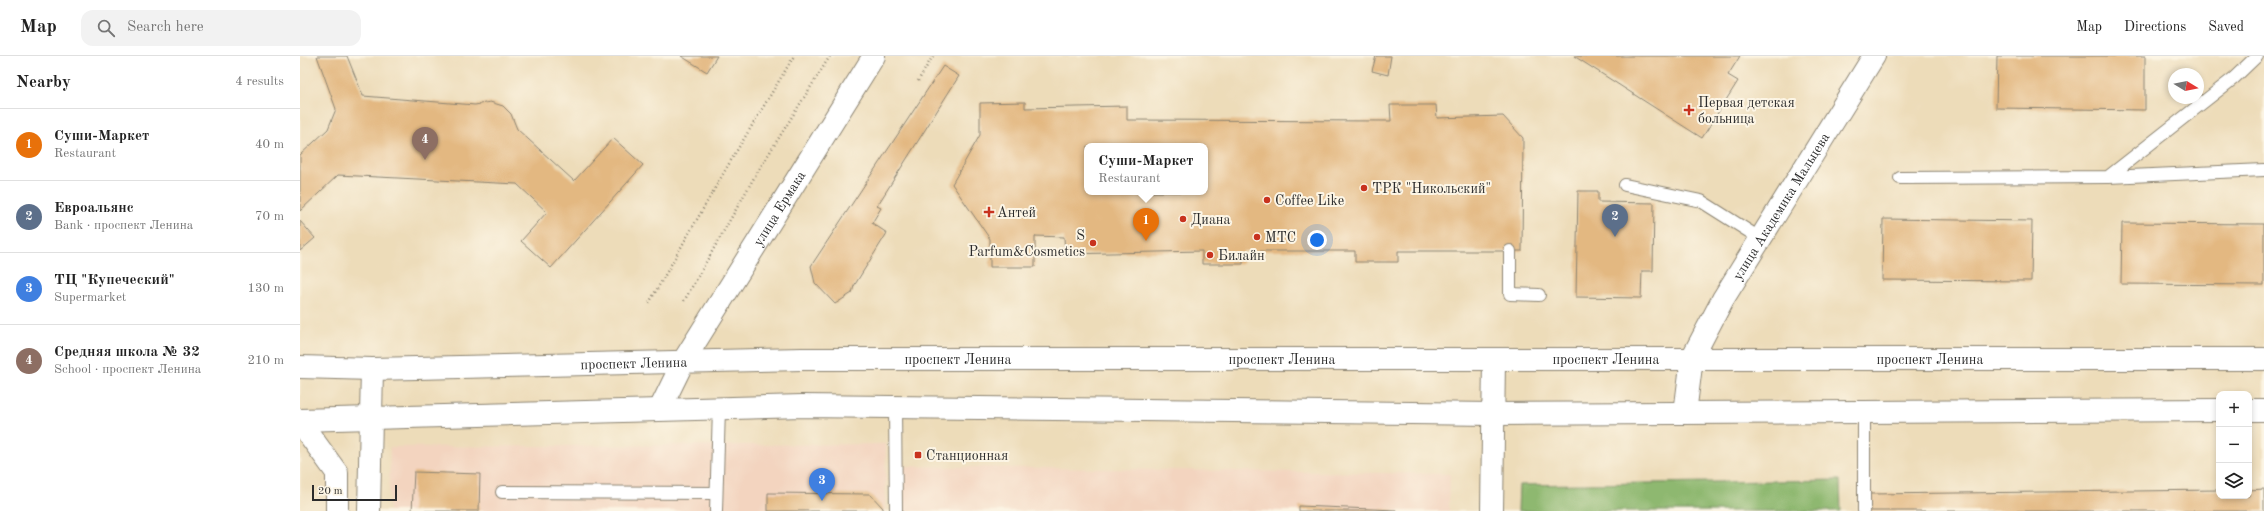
<!DOCTYPE html>
<html lang="en">
<head>
<meta charset="utf-8">
<style>
	body { margin:0; font-family:"Old Standard TT",serif; background:#f2f2f2; color:#222 }
	.controls { position:absolute; right:12px; bottom:12px; display:grid; overflow:hidden; border-radius:8px; box-shadow:0 2px 6px #0003 }
	.controls button { width:36px; height:36px; display:grid; place-items:center; padding:0; border:0; border-bottom:1px solid #e0e0e0; background:#fff; color:#222; font:20px sans-serif }
	.compass { position:absolute; left:1868px; top:12px; width:36px; height:36px; border-radius:50%; background:#fff; box-shadow:0 2px 6px #0003; rotate:100deg }
	.scale { position:absolute; left:12px; bottom:10px; width:85px; box-sizing:border-box; padding-left:4px; border:2px solid #2b2b2b; border-top:0; font-size:11px; line-height:14px; white-space:nowrap; color:#2b2b2b; -webkit-text-stroke:3px #fcf5e5; paint-order:stroke }
	.you { position:absolute; left:1017px; top:184px; width:14px; height:14px; margin:-10px; border:3px solid #fff; border-radius:50%; background:#1a73e8; box-shadow:0 0 0 6px #1a73e833 }
	.badge { display:grid; place-items:center; width:26px; height:26px; border-radius:50%; background:#1a73e8; color:#fff; font-size:13px; font-weight:700 }
	.pin { position:absolute; translate:-50% -33px; filter:drop-shadow(0 1px 2px #0008) }
	.pin::after { content:''; position:absolute; top:21px; width:14px; height:12px; background:inherit; clip-path:polygon(0 0,100% 0,50% 100%) }
	.popup { position:absolute; left:784px; top:87px; width:124px; height:52px; box-sizing:border-box; display:grid; place-content:center; border-radius:8px; background:#fff; filter:drop-shadow(0 1px 3px #0005); font-size:13px; white-space:nowrap; color:#767676 }
	.popup b { font-size:15px; color:#222 }
	.popup::after { content:''; position:absolute; left:50%; top:100%; margin-left:-8px; border:8px solid transparent; border-top-color:#fff }
	.list { margin:0; padding:0; list-style:none }
	h2 { display:flex; justify-content:space-between; align-items:center; height:52px; margin:0; padding:0 16px; font-size:17px }
	h2 small { font-size:13px; font-weight:400; color:#767676 }
	.list li { display:grid; grid-template-columns:26px 1fr auto; gap:12px; align-items:center; box-sizing:border-box; height:72px; padding:0 16px; border-top:1px solid #e0e0e0 }
	.list b { display:block; font-size:15px; white-space:nowrap }
	.list p { margin:0; font-size:13px; white-space:nowrap; color:#767676 }
	.list em { font-size:13px; font-style:normal; color:#767676 }
	.icon { flex:none; width:22px; height:22px; fill:none; stroke:currentColor; stroke-width:2; stroke-linecap:round; stroke-linejoin:round }
	.map { position:relative; flex:none; width:1964px; height:455px; overflow:hidden }
	header { display:flex; align-items:center; gap:24px; box-sizing:border-box; height:56px; padding:0 20px; background:#fff; border-bottom:1px solid #e0e0e0 }
	header strong { font-size:19px }
	nav { display:flex; gap:22px; margin-inline-start:auto; font-size:14px }
	.search { width:280px; height:36px; background:#f2f2f2; display:flex; align-items:center; gap:10px; box-sizing:border-box; padding:0 14px; border-radius:12px; color:#767676; font-size:15px }
	main { display:flex }
	aside { flex:1; background:#fff }
	.map>svg:first-child { display:block }
	.built { fill:#f3d4bf }
	.forest { fill:#8eb86f; stroke:#5c724d }
	.building { fill:#e3b881; fill-rule:evenodd }
	.lines { fill:none; stroke-linecap:round; stroke-linejoin:round }
	.service-casing { stroke:#8c8472; stroke-width:14 }
	.minor-casing { stroke:#8c8472; stroke-width:24 }
	.secondary-casing { stroke:#8c8472; stroke-width:24 }
	.primary-casing { stroke:#8c8472; stroke-width:24 }
	.trunk-casing { stroke:#8c8472; stroke-width:24 }
	.path { stroke:#8c8472; stroke-width:2.5; stroke-dasharray:1 3; stroke-linecap:butt }
	.service { stroke:#fff; stroke-width:12 }
	.minor { stroke:#fff; stroke-width:22 }
	.secondary { stroke:#fff; stroke-width:22 }
	.primary { stroke:#fff; stroke-width:22 }
	.trunk { stroke:#fff; stroke-width:22 }
	.poi-dot { fill:#c8321e; stroke:#fcf5e5; stroke-width:1.5 }
	.labels { text-anchor:middle; stroke-width:4; stroke-linejoin:round; paint-order:stroke }
	.poi-label { font-size:14px; fill:#2b2b2b; stroke:#fcf5e5; text-anchor:start }
	.street-label { font-size:14px; fill:#2b2b2b; stroke:#fcf5e5 }
</style>
</head>
<body>
<header>
<strong>Map</strong>
<div class="search"><svg class="icon" aria-label="search" viewBox="0 0 24 24"><circle cx="10" cy="10" r="6"/><path d="M15 15l6 6"/></svg>Search here</div>
<nav><a>Map</a><a>Directions</a><a>Saved</a></nav>
</header>
<main>
<aside>
<h2>Nearby<small>4 results</small></h2>
<ul class="list">
<li><span class="badge" style="background:#e8710a">1</span><div><b>Суши-Маркет</b><p>Restaurant</p></div><em>40 m</em></li>
<li><span class="badge" style="background:#5c6f8a">2</span><div><b>Евроальянс</b><p>Bank · проспект Ленина</p></div><em>70 m</em></li>
<li><span class="badge" style="background:#3f7fe0">3</span><div><b>ТЦ &quot;Купеческий&quot;</b><p>Supermarket</p></div><em>130 m</em></li>
<li><span class="badge" style="background:#8d6e63">4</span><div><b>Средняя школа № 32</b><p>School · проспект Ленина</p></div><em>210 m</em></li>
</ul>
</aside>
<div class="map">
<svg width="1964" height="455" viewBox="0 0 1964 455">
	<rect width="100%" height="100%" fill="#fcf5e5"/>
	<filter id="ink" filterUnits="userSpaceOnUse"><feTurbulence type="fractalNoise" baseFrequency=".025" numOctaves="2"/><feDisplacementMap in="SourceGraphic" scale="8" xChannelSelector="R" yChannelSelector="G"/><feConvolveMatrix kernelMatrix="1 2 1 2 8 2 1 2 1" color-interpolation-filters="sRGB"/></filter>
	<filter id="wash" filterUnits="userSpaceOnUse"><feTurbulence type="fractalNoise" baseFrequency=".012" numOctaves="4" result="noise"/><feDisplacementMap in="SourceGraphic" scale="16" xChannelSelector="R" yChannelSelector="G"/><feGaussianBlur stdDeviation="0.9" result="paint"/><feColorMatrix in="noise" values="0 0 0 0 0 0 0 0 0 0 0 0 0 0 0 0 0 1.4 0 .05"/><feComposite in="paint" operator="in"/></filter>
	<g filter="url(#wash)">
		<rect width="100%" height="100%" fill="#eddcb9"/>
		<!-- built -->
		<path class="built" d="M586 388 585 455H89L90 391Z
			M594 410 1150 418 1149 455H593Z"/>
		<!-- forest -->
		<path class="forest" d="M1540 424 1541 455H1218L1219 429Z"/>
		<g id="blocks">
			<!-- building -->
			<path class="building" d="M17 0H47L63 40 175 49 190 46 203 50 211 58 217 73 274 125 313 82 343 109 251 212 221 185 247 156 217 128 38 119 0 155V99L28 73 36 53Z
				M381 0H417L407 16Z
				M1076 0H1091L1088 19 1072 15Z
				M1274 0H1440L1428 19 1438 25 1402 82Z
				M1697 0H1845V54L1696 52Z
				M643 10 659 20 577 150 581 152 572 167 587 177 554 230 552 237 535 248 515 227 511 210Z
				M725 46V52L827 50V64L1091 65 1090 49H1136L1137 62 1203 60 1223 82 1222 195H1098V206H1055V195H943V208H902V195L765 198 764 181 735 180V211H690V183L652 128 680 79V47ZM787 90H905V136H787Z
				M1278 135H1298V146L1354 147 1353 215H1342L1341 242 1276 241Z
				M1583 163 1732 165 1731 225 1582 224Z
				M0 165 15 182 0 195Z
				M1822 167 1964 168V229L1821 228Z
				M114 416 180 418 179 455H112Z
				M1964 433V455H1570V438L1919 434V440H1949V434Z
				M468 437 570 438 583 452V455H468Z
				M999 450 1096 454V455H999Z"/>
		</g>
	</g>
	<g filter="url(#ink)">
		<use href="#blocks" fill-opacity="0" stroke="#8c8472" stroke-width="1"/>
		<g class="lines">
			<!-- service casing -->
			<g class="service-casing">
				<path id="service" d="M1808 121 1934 22 1957 0
					M1600 122 1808 121 1964 114
					M1325 129 1401 145 1461 183
					M1210 195V238L1239 239
					M595 351 596 455
					M1564 357V455
					M202 436 416 437
					M416 455 419 352"/>
			</g>
			<!-- minor casing -->
			<g class="minor-casing">
				<g id="minor">
					<path id="s1" d="M1392 302 1423 243 1574 0"/>
					<path d="M0 366 37 417V455"/>
					<path d="M1192 455 1194 303"/>
				</g>
			</g>
			<!-- secondary casing -->
			<g class="secondary-casing">
				<g id="secondary">
					<path id="s2" d="M384 304 574 0"/>
				</g>
			</g>
			<!-- primary casing -->
			<g class="primary-casing">
				<path id="primary" d="M69 455 72 313"/>
			</g>
			<!-- trunk casing -->
			<g class="trunk-casing">
				<g id="trunk">
					<path id="s3" d="M0 311 72 313 502 303H1964"/>
					<path d="M360 353 384 304"/>
					<path d="M1949 354H1964"/>
					<path d="M1385 357 1392 302"/>
					<path d="M0 364 502 350 1194 358 1919 354"/>
				</g>
			</g>
			<!-- path -->
			<path class="path" d="M618 25 633 0
				M384 245 455 120 530 0
				M349 247 430 106 494 0"/>
			<!-- service -->
			<use href="#service" class="service"/>
			<!-- minor -->
			<use href="#minor" class="minor"/>
			<!-- secondary -->
			<use href="#secondary" class="secondary"/>
			<!-- primary -->
			<use href="#primary" class="primary"/>
			<!-- trunk -->
			<use href="#trunk" class="trunk"/>
		</g>
	</g>
	<!-- markers -->
	<g class="poi-dot">
		<path d="M1387 48h4v4h4v4h-4v4h-4v-4h-4v-4h4z"/>
		<circle cx="1064" cy="132" r="4"/>
		<circle cx="967" cy="144" r="4"/>
		<path d="M687 150h4v4h4v4h-4v4h-4v-4h-4v-4h4z"/>
		<circle cx="883" cy="163" r="4"/>
		<circle cx="957" cy="181" r="4"/>
		<circle cx="793" cy="187" r="4"/>
		<circle cx="910" cy="199" r="4"/>
		<rect x="614" y="395" width="8" height="8" rx="2"/>
	</g>
	<g class="labels">
		<!-- poi labels -->
		<g class="poi-label">
			<text x="1398" y="51">Первая детская<tspan x="1398" dy="16">больница</tspan></text>
			<text x="1072" y="137">ТРК "Никольский"</text>
			<text x="975" y="149">Coffee Like</text>
			<text x="697" y="161">Антей</text>
			<text x="891" y="168">Диана</text>
			<text x="785" y="184" text-anchor="end">S<tspan x="785" dy="16">Parfum&amp;Cosmetics</tspan></text>
			<text x="965" y="186">МТС</text>
			<text x="918" y="204">Билайн</text>
			<text x="626" y="404">Станционная</text>
		</g>
		<!-- street labels -->
		<g class="street-label">
			<text dy="5" stroke="none"><textPath href="#s1" startOffset="176">улица Академика Мальцева</textPath></text>
			<text dy="5" stroke="none"><textPath href="#s2" startOffset="179">улица Ермака</textPath></text>
			<text dy="5" stroke="none"><textPath href="#s3" startOffset="1630">проспект Ленина</textPath></text>
			<text dy="5" stroke="none"><textPath href="#s3" startOffset="658">проспект Ленина</textPath></text>
			<text dy="5" stroke="none"><textPath href="#s3" startOffset="982">проспект Ленина</textPath></text>
			<text dy="5" stroke="none"><textPath href="#s3" startOffset="1306">проспект Ленина</textPath></text>
			<text dy="5" stroke="none"><textPath href="#s3" startOffset="334">проспект Ленина</textPath></text>
		</g>
	</g>
</svg>
<div class="controls">
<button>+</button>
<button>−</button>
<button><svg class="icon" aria-label="layers" viewBox="0 0 24 24"><path d="M12 4l9 5-9 5-9-5zM3 14l9 5 9-5"/></svg></button>
</div>
<svg class="compass" viewBox="-18 -18 36 36"><path d="M0-13l5 13h-10z" fill="#e53935"/><path d="M0 13l5-13h-10z" fill="#767676"/></svg>
<div class="scale">20 m</div>
<div class="you"></div>
<div class="pin badge" style="left:846px;top:185px;background:#e8710a">1</div>
<div class="popup"><b>Суши-Маркет</b>Restaurant</div>
<div class="pin badge" style="left:1315px;top:181px;background:#5c6f8a">2</div>
<div class="pin badge" style="left:522px;top:445px;background:#3f7fe0">3</div>
<div class="pin badge" style="left:125px;top:104px;background:#8d6e63">4</div>
</div>
</main>
</body>
</html>
